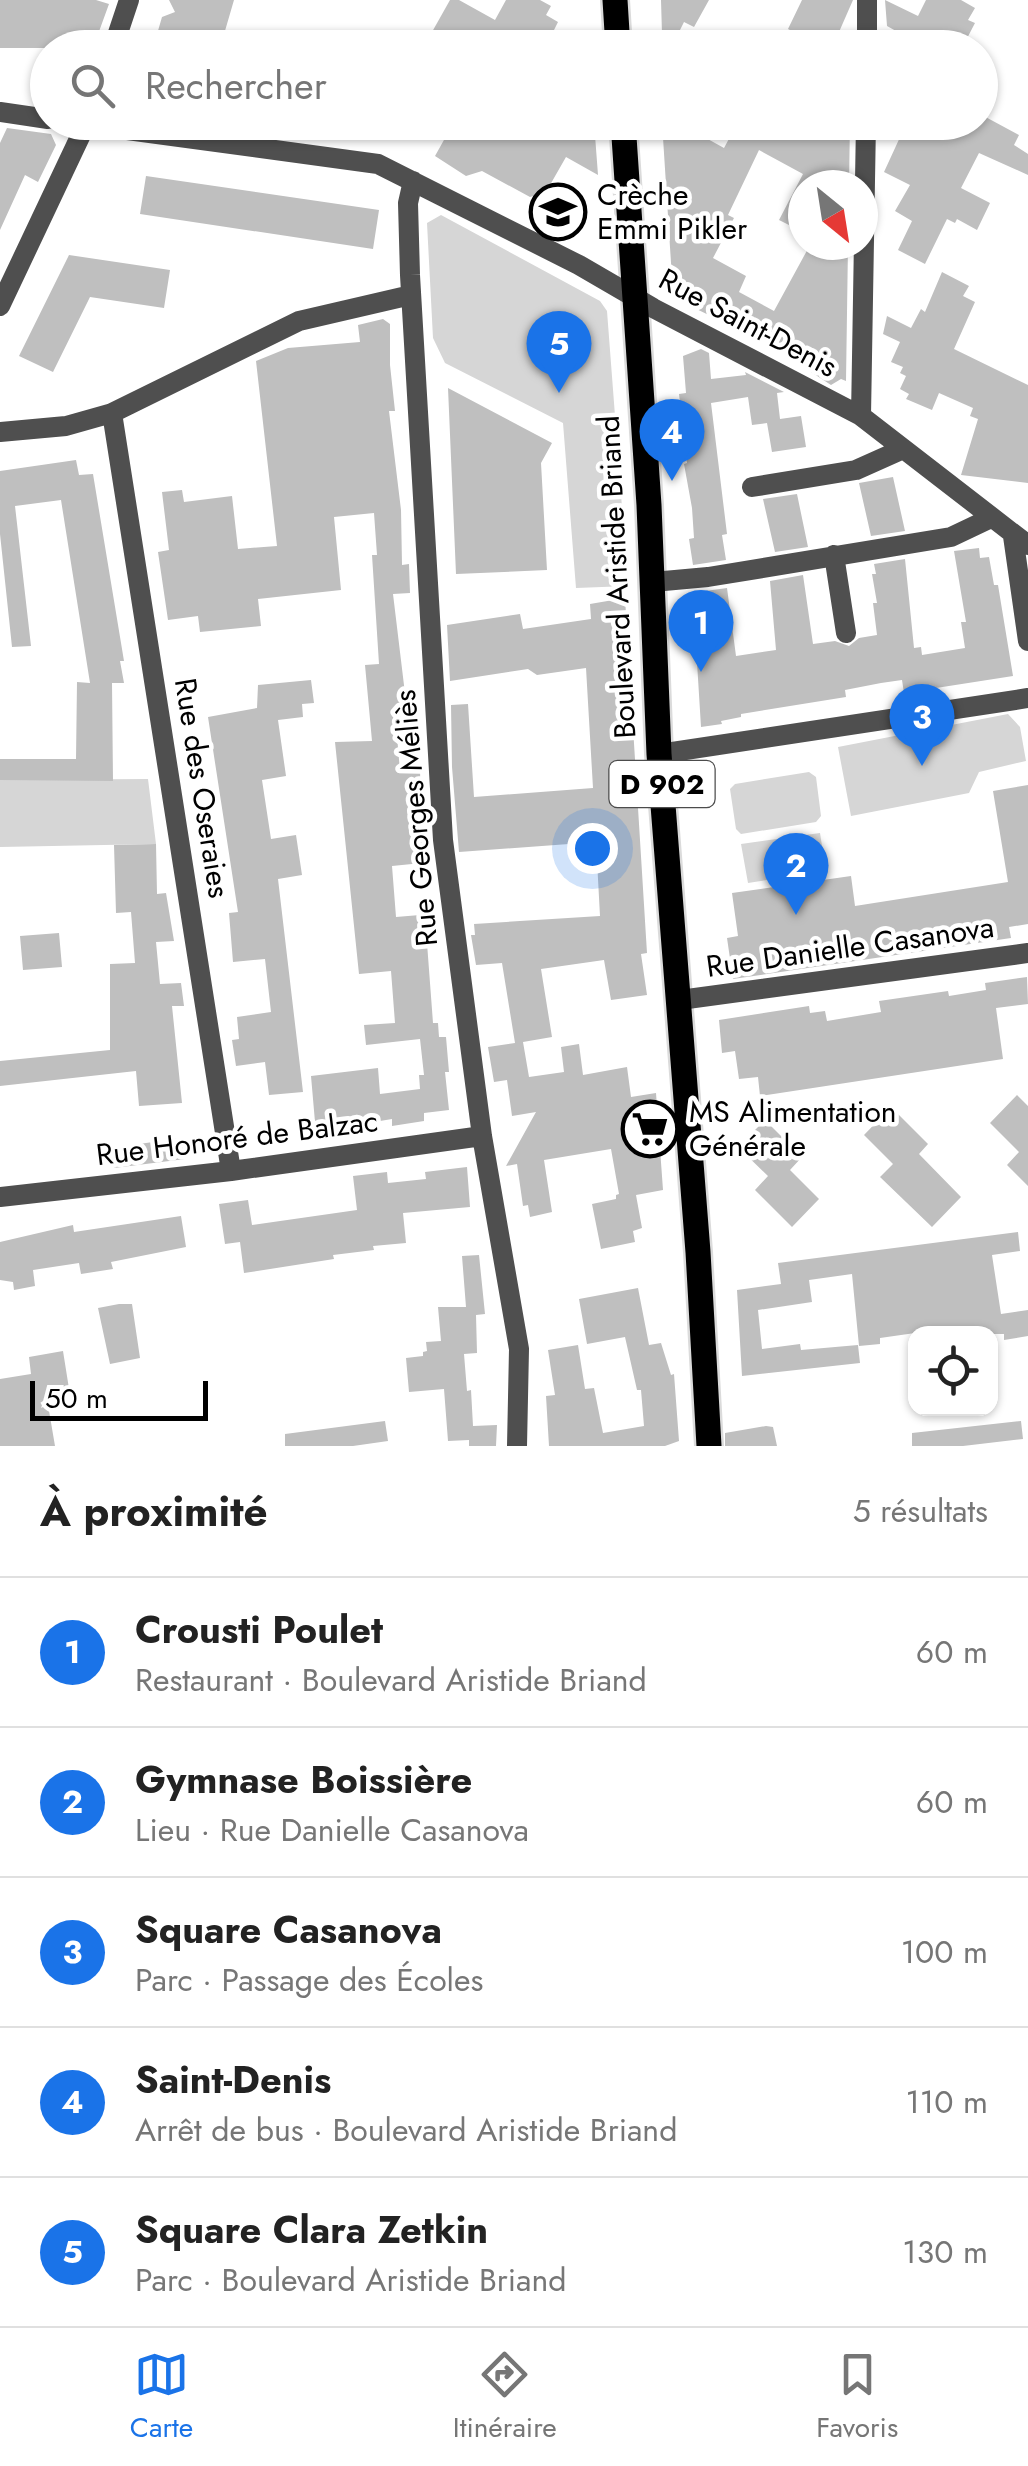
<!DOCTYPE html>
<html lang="fr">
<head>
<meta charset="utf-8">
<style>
	body { margin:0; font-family:Jost,sans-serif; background:#f2f2f2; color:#222 }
	.controls { position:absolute; right:30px; bottom:30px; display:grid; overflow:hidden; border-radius:20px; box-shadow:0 2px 8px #0004 }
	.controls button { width:90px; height:90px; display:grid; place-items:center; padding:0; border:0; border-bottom:2px solid #e0e0e0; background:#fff; color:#222; font:50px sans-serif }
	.compass { position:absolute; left:788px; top:170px; width:90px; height:90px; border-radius:50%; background:#fff; box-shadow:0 2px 8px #0004; rotate:150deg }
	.scale { position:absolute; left:30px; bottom:25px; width:178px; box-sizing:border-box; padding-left:10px; border:5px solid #000; border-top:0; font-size:28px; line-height:35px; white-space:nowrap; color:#000; -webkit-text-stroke:8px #fff; paint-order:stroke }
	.you { position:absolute; left:592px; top:848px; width:35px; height:35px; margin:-25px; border:8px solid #fff; border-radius:50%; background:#1a73e8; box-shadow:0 0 0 15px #1a73e833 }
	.badge { display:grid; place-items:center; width:65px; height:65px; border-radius:50%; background:#1a73e8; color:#fff; font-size:32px; font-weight:700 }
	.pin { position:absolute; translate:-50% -82px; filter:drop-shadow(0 2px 5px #0008) }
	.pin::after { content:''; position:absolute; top:52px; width:35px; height:30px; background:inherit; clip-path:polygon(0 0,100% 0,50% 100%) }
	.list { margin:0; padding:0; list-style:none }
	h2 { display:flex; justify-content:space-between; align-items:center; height:130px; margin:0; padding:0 40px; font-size:42px }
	h2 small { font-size:32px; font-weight:400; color:#767676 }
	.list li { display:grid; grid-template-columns:65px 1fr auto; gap:30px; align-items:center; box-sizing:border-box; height:150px; padding:0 40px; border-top:2px solid #e0e0e0 }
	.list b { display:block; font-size:38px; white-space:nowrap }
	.list p { margin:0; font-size:32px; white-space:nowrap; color:#767676 }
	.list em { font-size:32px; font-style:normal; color:#767676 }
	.icon { flex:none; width:55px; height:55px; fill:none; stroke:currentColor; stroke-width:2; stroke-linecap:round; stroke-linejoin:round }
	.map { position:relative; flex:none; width:1028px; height:1446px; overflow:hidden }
	.search { position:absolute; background:#fff; box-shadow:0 2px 8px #0004; left:30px; right:30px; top:30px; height:110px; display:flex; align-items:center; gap:25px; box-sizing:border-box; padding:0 35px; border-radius:55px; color:#767676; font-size:38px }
	.sheet { height:880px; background:#fff }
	nav { display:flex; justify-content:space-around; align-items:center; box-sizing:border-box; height:140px; border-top:2px solid #e0e0e0; background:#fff; font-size:28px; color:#767676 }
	nav a { display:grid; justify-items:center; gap:5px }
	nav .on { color:#1a73e8 }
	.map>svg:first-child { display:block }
	.green { fill:#d6d6d6 }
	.building { fill:#bfbfbf }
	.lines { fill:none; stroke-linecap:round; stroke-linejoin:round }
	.primary-casing { stroke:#dbdbdb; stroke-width:30 }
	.minor { stroke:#4f4f4f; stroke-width:20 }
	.primary { stroke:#000; stroke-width:25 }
	.labels { text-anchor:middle; stroke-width:9; stroke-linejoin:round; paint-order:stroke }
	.shield { fill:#fff; stroke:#4c4c4c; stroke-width:2.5 }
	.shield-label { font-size:28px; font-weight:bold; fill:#000 }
	.poi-label { font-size:30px; fill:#000; stroke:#fff; text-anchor:start }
	.street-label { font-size:30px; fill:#000; stroke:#fff }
</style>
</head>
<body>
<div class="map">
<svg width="1028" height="1446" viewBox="0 0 1028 1446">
	<rect width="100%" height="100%" fill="#fff"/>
	<!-- green -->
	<path class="green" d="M441 215 600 301 607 311 628 586 576 588 563 423 445 363 433 338 427 223Z
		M1008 714 1020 727 1026 761 979 772 969 793 851 816 838 747Z
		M809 772 816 777 821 816 816 822 741 834 736 829 730 789 735 784Z
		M148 779 156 844 0 847V780Z
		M820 833 826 871 748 883 741 844Z"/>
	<!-- building -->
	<path class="building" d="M0 0H96L109 4 93 48H0Z
		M169 0H234L220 48H153L162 17 175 12Z
		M450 0H459L495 20 506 0H540L551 6 546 15 558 22 545 48H423Z
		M661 0H709L694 27 684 22 675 40 662 34Z
		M802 0H853L832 48H823L788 29Z
		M885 0 918 16 926 0H961L975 8 968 20 975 23 962 48H901L891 42 896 31 887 26Z
		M980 114 1019 135 1014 145 1028 154V175L979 153 961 188 990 203 977 230 957 219 955 223 947 219 925 264 898 250 912 221 895 211 910 185 884 172 907 122H980Z
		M454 122H594L598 175 566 157 546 192 530 197 482 171 466 176 435 156Z
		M662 122H677L724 148 738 122H850L849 185H803V232L779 220 803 174 759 150 728 215 734 218 713 258 746 276 739 292 774 311 810 245H848L846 381 841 379 831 385 805 368 816 367 807 360 762 334 764 329 730 312 725 323 676 299 673 294Z
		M7 128 51 134 56 145 38 182 25 175 0 230V143Z
		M146 176 379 210 373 249 140 214Z
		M69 255 170 270 164 308 90 297 53 372 19 356Z
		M942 272 969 286 963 296 975 302 954 349 1028 385V483L961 475 978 419 970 416 973 408 939 393 932 410 906 399 909 394 900 389 906 376 900 373 903 367 891 362 900 342 883 334 887 316 911 328 921 309 925 312Z
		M383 319 390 324V365L395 411H389L401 510 402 565 409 564 410 593 393 594 410 735 397 736 400 771 420 770 422 843V863L392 866 396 917 420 915 422 943H427L433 1023H438L439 1037H446L449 1072H445L449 1110 424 1113V1121L392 1126V1119L374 1122 373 1116 315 1122 311 1076 378 1068 380 1094 420 1089 419 1075H424L420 1039 366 1045 364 1025 395 1023 391 971 359 974 335 742 372 741 365 665 379 664 372 555H377L374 513 334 517 341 590 258 599 261 626 200 632 198 616 168 620 158 552 169 550 162 492 182 490 184 502 232 496 238 549 277 546 256 361 288 348 360 342 358 325Z
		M701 349 709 353 711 379 746 375 745 372 784 392 777 393 780 419 801 416 806 447 772 452 767 423 752 425 748 397 711 403 727 534 722 535 726 560 693 565 689 539 694 538 692 508 684 464 687 463 679 394 686 393 683 356Z
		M448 388 552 443 541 463 547 570 456 574Z
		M76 460 79 475 93 474 124 661H120L124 683H112L113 781 0 780V759H76L77 682 90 683 61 500 15 506 31 646 12 647 0 534V471Z
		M893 477 905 531 871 536 859 483Z
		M797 494 808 547 775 552 763 499Z
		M979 548 980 558 989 557 994 585H998L1013 676 904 693 902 680 881 683 845 690 846 697 741 714V717L721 721 722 724 701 727 697 662H700L696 630H699L695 601 700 600 698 592 727 588 736 656 776 650 770 581 803 575 813 644 835 641 849 646 859 638 877 635 873 603H877L872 574H876L874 564 905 559 914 648 921 647 922 655 965 648 961 622H966L954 551Z
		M625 598 647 953 641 954 647 995 611 1000 604 960 541 969 552 1037 523 1042 529 1077 564 1072 561 1047 579 1044 583 1075 627 1067 631 1097 656 1093 663 1190 636 1195 642 1228 633 1231 635 1242 601 1249 592 1204 616 1199V1195L619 1194 611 1149 544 1160 552 1212 530 1217 528 1205 523 1206 517 1164 506 1166 536 1112 512 1116 507 1080 494 1082 488 1047 515 1043 502 963 476 965 471 935H475L474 924 600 916 596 842 459 852 452 767 451 705 468 704 474 797 593 788 586 668 537 675 528 669 450 681 447 625 520 614 523 629 591 619 590 604Z
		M311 680 314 703 302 704 303 717 278 720 286 776 262 780 271 839 296 835 302 875 278 879 303 1092 269 1095 265 1062 236 1066 232 1040 239 1039 237 1017 271 1012 265 959 233 962 229 913 238 912 208 717 257 708 258 685Z
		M1028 785V924L1009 927 1011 938 733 979 727 938 738 936 732 893 851 876 855 906 1008 882 993 791Z
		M156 844 157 894 166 893 174 941 156 942 160 984 181 983 184 1006H172L182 1103 139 1106 136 1071 0 1086V1061L110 1050V964L135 963 131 912 116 913 114 845Z
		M59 933 62 967 23 970 20 936Z
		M1027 977 1028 1004 996 1008 1003 1059 760 1096 758 1077 739 1079 735 1051 722 1053 719 1020 809 1006 810 1013 825 1011 827 1021 881 1012 879 1001 948 991 949 996 986 990 985 983Z
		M1017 1095 1028 1106V1186L1007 1165 1019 1152 990 1123Z
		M891 1107 928 1144 919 1154 961 1197 932 1227 880 1177 893 1164 864 1135Z
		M765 1120 802 1157 790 1170 819 1199 792 1227 755 1190 768 1176 738 1147Z
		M181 1138 185 1159 114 1168 111 1148Z
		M467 1167 470 1207 403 1213 406 1243 373 1246 374 1250 333 1255 334 1259 244 1273 240 1242 225 1244 219 1204 248 1200 252 1225 357 1210 353 1176 387 1172 388 1183 426 1179 425 1172Z
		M181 1216 186 1247 111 1262 113 1269 81 1274 79 1263 33 1270 35 1286 14 1290 13 1282 0 1280V1242L73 1225 74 1232Z
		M1018 1232 1020 1251 992 1255 1001 1314 1028 1310V1336L1004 1340V1334H943V1329L880 1338V1344L859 1346 852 1274 809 1280 812 1302 758 1310 762 1349 800 1344 801 1350 858 1345 860 1363 742 1376 737 1290 781 1284 778 1263Z
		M479 1255 485 1314 476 1315 477 1353 464 1354 467 1391 471 1390 473 1426 497 1425 496 1446H469V1440L448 1441 444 1389 409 1392 406 1358 423 1356V1352L427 1351 426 1342 441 1341 438 1307H466L462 1256Z
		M638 1288 649 1345 661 1343 671 1375 674 1374 679 1441 665 1446H549L546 1396 555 1395 548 1350 578 1345 585 1389 594 1388 603 1433 644 1426 641 1390H637L625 1337 587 1344 579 1299Z
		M119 1304H132L140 1358 110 1364 98 1308Z
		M63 1351 70 1395 47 1399 55 1446H0V1379L31 1374 29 1357Z
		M385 1421 388 1441 353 1446H285V1434Z
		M1021 1421 1023 1439 963 1446H912V1433Z
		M766 1426 773 1427 777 1446H725V1433Z"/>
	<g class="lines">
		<!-- primary casing -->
		<g class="primary-casing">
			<path id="primary" d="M615 0 618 48
				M623 122 649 505 659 754 698 1252 709 1446"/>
		</g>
		<!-- minor -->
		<path class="minor" d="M867 0V48
			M113 48 129 0
			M0 112 48 119
			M68 122 378 164 579 265 653 308 861 416 1028 545
			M413 181 408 203 410 275 443 840 482 1136 519 1349 517 1446
			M0 306 87 122
			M112 413 231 1171
			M861 416 866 122
			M0 432 66 426 112 413 299 321 411 295
			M752 487 856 470 903 449
			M1013 536 1028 641
			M834 555 846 633
			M653 582 708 577 951 537 991 518
			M659 754 1028 698
			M680 1000 1028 953
			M0 1197 231 1171 482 1136"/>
		<!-- primary -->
		<use href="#primary" class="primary"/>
	</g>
	<!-- icons -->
	<defs>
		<g id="school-ring" transform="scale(2.875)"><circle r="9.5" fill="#fff" stroke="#000" stroke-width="1.5"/><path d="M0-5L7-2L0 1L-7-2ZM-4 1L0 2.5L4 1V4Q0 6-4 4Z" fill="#000"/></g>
		<g id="supermarket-ring" transform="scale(2.875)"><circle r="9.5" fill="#fff" stroke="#000" stroke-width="1.5"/><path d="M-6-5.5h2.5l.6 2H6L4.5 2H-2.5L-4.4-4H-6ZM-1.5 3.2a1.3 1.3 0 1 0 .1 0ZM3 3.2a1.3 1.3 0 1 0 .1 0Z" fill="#000"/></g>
	</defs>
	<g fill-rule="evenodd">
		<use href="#school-ring" x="558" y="212"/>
		<use href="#supermarket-ring" x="650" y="1129"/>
	</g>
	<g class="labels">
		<!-- shield labels -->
		<rect class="shield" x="609.5" y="761" width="105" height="46" rx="8"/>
		<g class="shield-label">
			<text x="662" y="794">D 902</text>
		</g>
		<!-- poi labels -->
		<g class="poi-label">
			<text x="597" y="205">Crèche<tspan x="597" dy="34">Emmi Pikler</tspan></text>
			<text x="689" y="1122">MS Alimentation<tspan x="689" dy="34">Générale</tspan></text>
		</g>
		<!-- street labels -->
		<g class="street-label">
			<text transform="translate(748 323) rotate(28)" y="10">Rue Saint-Denis</text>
			<text transform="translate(617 577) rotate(-93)" y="10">Boulevard Aristide Briand</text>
			<text transform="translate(202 788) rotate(81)" y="10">Rue des Oseraies</text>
			<text transform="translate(416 818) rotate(-95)" y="10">Rue Georges Méliès</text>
			<text transform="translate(850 947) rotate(-8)" y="10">Rue Danielle Casanova</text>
			<text transform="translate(237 1138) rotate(-7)" y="10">Rue Honoré de Balzac</text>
		</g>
	</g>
</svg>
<div class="controls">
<button><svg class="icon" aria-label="locate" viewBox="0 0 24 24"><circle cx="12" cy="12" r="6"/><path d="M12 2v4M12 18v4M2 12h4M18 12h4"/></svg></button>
</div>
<svg class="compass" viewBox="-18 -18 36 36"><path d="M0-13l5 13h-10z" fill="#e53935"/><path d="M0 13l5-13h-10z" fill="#767676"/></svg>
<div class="scale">50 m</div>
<div class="you"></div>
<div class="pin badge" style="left:701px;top:672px">1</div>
<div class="pin badge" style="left:796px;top:915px">2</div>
<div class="pin badge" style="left:922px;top:766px">3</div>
<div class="pin badge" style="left:672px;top:481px">4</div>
<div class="pin badge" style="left:559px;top:393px">5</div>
<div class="search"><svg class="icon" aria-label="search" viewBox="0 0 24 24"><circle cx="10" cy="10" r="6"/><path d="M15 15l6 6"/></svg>Rechercher</div>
</div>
<section class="sheet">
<h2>À proximité<small>5 résultats</small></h2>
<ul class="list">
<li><span class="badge">1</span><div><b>Crousti Poulet</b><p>Restaurant · Boulevard Aristide Briand</p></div><em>60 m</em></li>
<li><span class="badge">2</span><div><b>Gymnase Boissière</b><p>Lieu · Rue Danielle Casanova</p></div><em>60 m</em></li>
<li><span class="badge">3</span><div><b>Square Casanova</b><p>Parc · Passage des Écoles</p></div><em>100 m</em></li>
<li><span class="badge">4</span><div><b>Saint-Denis</b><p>Arrêt de bus · Boulevard Aristide Briand</p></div><em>110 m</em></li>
<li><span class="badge">5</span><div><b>Square Clara Zetkin</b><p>Parc · Boulevard Aristide Briand</p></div><em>130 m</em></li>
</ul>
</section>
<nav>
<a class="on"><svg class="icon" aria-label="map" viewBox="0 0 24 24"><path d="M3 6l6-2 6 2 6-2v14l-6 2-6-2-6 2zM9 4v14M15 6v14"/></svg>Carte</a>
<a><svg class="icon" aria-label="directions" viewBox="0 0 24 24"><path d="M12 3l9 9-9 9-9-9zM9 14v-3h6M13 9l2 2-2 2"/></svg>Itinéraire</a>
<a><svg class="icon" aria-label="saved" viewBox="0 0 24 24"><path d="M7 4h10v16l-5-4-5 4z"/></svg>Favoris</a>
</nav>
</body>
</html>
